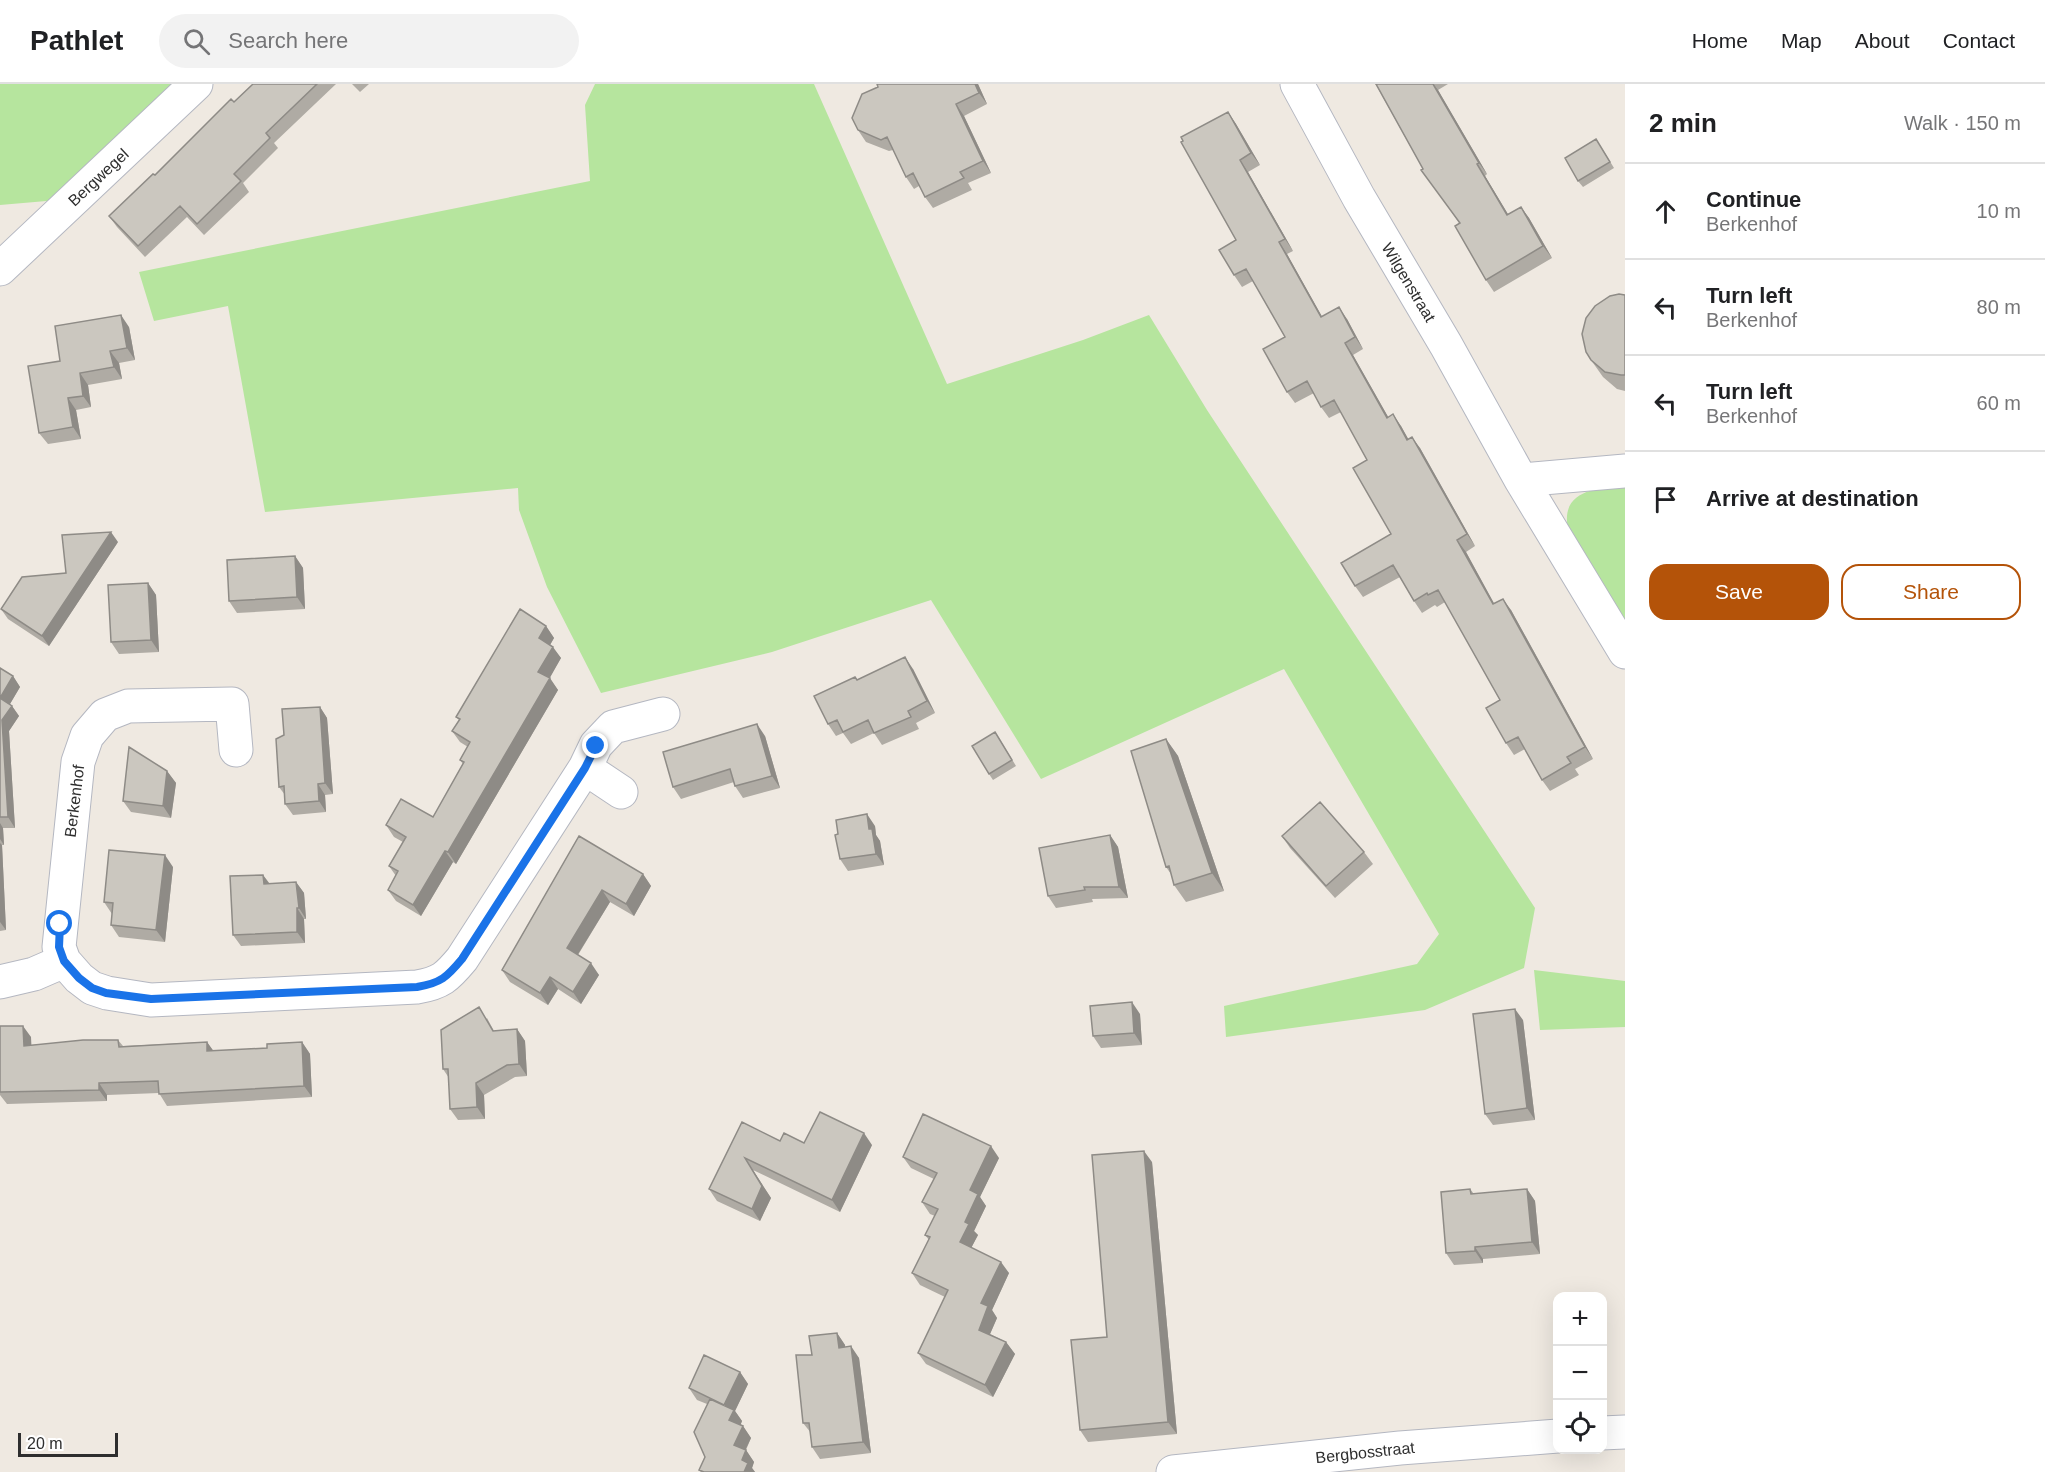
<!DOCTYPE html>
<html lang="en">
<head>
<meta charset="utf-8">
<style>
	body { margin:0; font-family:Helvetica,sans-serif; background:#f2f2f2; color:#202124 }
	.controls { position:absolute; right:18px; bottom:18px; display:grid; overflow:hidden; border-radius:12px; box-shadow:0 6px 24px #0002 }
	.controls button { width:54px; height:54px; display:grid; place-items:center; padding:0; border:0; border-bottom:2px solid #e0e0e0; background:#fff; color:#202124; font:30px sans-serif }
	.scale { position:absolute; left:18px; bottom:15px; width:100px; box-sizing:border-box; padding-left:6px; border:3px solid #2e2e2e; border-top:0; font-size:16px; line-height:21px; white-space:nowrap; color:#2e2e2e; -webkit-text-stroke:4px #fff; paint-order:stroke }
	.stop { position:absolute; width:18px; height:18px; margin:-14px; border:4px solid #1a73e8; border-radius:50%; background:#fff }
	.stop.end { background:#1a73e8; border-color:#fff; box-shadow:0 2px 6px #0008 }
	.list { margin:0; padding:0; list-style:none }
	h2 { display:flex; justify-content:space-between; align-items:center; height:78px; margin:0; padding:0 24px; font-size:26px }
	h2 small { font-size:20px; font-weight:400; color:#757577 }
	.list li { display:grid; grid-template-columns:39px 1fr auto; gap:18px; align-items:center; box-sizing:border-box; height:96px; padding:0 24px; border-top:2px solid #e0e0e0 }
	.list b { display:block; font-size:22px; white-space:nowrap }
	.list p { margin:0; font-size:20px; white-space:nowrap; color:#757577 }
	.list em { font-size:20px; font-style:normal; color:#757577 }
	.actions { display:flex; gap:12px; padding:18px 24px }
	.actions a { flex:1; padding:14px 0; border:2px solid #b45309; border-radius:18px; text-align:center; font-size:21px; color:#b45309 }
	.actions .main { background:#b45309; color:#fff }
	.icon { flex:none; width:33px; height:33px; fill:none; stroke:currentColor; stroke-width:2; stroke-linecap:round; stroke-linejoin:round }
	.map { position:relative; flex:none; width:1625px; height:1388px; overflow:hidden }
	header { display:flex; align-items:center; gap:36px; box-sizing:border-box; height:84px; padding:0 30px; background:#fff; border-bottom:2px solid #e0e0e0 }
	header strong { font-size:28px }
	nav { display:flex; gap:33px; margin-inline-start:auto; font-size:21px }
	.search { width:420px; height:54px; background:#f2f2f2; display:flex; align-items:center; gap:15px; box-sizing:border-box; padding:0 21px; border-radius:33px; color:#757577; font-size:22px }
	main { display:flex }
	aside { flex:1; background:#fff }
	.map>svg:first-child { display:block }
	.green { fill:#b6e59e }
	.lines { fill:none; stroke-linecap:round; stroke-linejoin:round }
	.minor-casing { stroke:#b4b7c1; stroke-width:35 }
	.minor { stroke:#fff; stroke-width:33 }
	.wall { fill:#afaba4 }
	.shaded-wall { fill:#8e8b86 }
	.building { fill:#cbc7bf; stroke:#8e8b86; stroke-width:1.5 }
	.route { stroke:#1a73e8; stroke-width:8 }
	.labels { text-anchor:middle; stroke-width:5; stroke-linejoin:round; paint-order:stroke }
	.street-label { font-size:16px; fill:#2e2e2e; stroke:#fff }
</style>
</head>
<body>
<header>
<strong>Pathlet</strong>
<div class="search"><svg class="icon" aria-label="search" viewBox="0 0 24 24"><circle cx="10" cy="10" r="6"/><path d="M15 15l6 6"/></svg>Search here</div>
<nav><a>Home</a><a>Map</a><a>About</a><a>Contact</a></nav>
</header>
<main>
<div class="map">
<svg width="1625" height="1388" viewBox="0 0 1625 1388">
	<rect width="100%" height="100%" fill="#efe9e1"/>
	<!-- green -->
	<path class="green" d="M0 0H179L58 116 0 121Z
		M595 0H814L947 300 1083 256 1149 231 1207 326 1535 824 1524 884 1425 926 1226 953 1224 922 1417 880 1439 850 1284 585 1041 695 931 516 772 568 601 609 547 503 519 426 518 404 265 428 228 222 154 237 139 188 590 97 585 21Z
		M1625 402V545L1568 445C1560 406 1597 404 1625 402Z
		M1534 886 1625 897V943L1540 946Z"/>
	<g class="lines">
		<!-- minor casing -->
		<g class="minor-casing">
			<path id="minor" d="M1297 0 1359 114 1446 261 1521 396 1625 568
				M0 185 196 0
				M1521 396 1625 387
				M236 666 232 620 128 622 105 631 87 652 78 678 59 863 64 877 79 894 92 904 107 909 151 916 417 903C441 899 447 893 462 875L585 684 596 661 613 643 663 630
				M585 684 621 708
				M0 898 34 890 64 877
				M1602 1349 1625 1348
				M1173 1388 1400 1364 1558 1352"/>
		</g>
		<!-- minor -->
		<use href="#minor" class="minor"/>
	</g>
	<!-- wall -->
	<path class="wall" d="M253 0H336L274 59 278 64 243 99 249 108 204 151 187 133 145 173 117 143 109 132 155 91Z
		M352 0H369L360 8Z
		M978 0 987 20 964 32 991 89 968 99 972 106 933 124 925 113 919 102 914 105 906 93 893 66 889 67 866 58 858 46 878 3Z
		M1375 0H1448L1438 6 1487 90 1485 92 1508 130 1521 123 1529 134 1552 174 1494 208 1486 196 1459 139 1423 85 1376 1Z
		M1228 28 1236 40 1260 81 1248 88 1293 167 1287 170 1322 233 1347 235 1363 265 1353 271 1388 333 1401 342 1408 355 1420 364 1475 462 1466 468 1494 520 1511 526 1593 675 1575 685 1579 691 1550 707 1542 696 1525 665 1514 671 1506 659 1500 616 1445 518 1437 523 1435 521 1422 529 1414 517 1400 493 1363 513 1355 502 1391 450 1367 376 1341 328 1329 334 1321 323 1314 309 1295 319 1287 308 1285 253 1253 197 1242 203 1234 191 1236 156Z
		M1600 61 1614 84 1583 103 1578 97Z
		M1625 211V307L1617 305 1603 293 1591 276Z
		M129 243 135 276 119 279 122 295 88 301 91 323 76 326 81 355 48 360 39 349 60 277Z
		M118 458 49 562 8 535 1 525Z
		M295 472 303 484 305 525 237 529 229 517Z
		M148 499 156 511 159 568 119 570 111 558Z
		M546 542 554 554 550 561 561 574 549 594 558 606 456 780 453 778 421 832 396 817 388 806 396 792 389 782 403 758 394 753 386 741 433 733 463 680 460 676 468 663 460 658 452 647 459 636 456 633Z
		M0 584 13 592 20 603 10 620 12 622 19 632 9 647 15 744H3L4 761H2L6 846 0 847Z
		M913 585 935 629 916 639 919 645 882 661 874 649 851 660 843 649 836 652 828 640 857 596Z
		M320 623 327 634 333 710 325 711 326 728 293 731 285 720V711L279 703 284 651Z
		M765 652 780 704 743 714 735 702 734 698 681 715 673 703Z
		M999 654 1016 682 993 696 989 690Z
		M1166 655 1178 672 1224 807 1186 818 1174 801 1171 790 1166 783Z
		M167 687 176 699 171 734 131 728 123 717Z
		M875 742 876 751 880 757 884 781 848 787 840 775Z
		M1110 751 1118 763 1128 814 1092 815 1093 818 1056 824 1048 812Z
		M579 752 643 790 651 802 634 832 610 818 578 871 599 891 581 920 558 905 548 921 510 898 502 886Z
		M1282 752 1364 768 1373 780 1335 814 1290 764Z
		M173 783 165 858 119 853 111 841 112 830 104 818Z
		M263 791 270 800 296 798 304 809 306 835H304L305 859 241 862 233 851Z
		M1140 930 1142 961 1101 964 1093 952Z
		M487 934 494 947 517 945 525 957 527 992 515 993 484 1011 485 1035 458 1036 450 1025 449 994 443 985Z
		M1523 936 1535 1036 1493 1041 1485 1030Z
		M0 942 31 953V961L118 956 123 962 207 958 213 967 267 964 302 958 310 970 312 1013 167 1022 159 1009 107 1011V1017L7 1020 0 1011Z
		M742 1038 780 1057 804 1059 872 1061 840 1128 753 1086 771 1114 760 1137 717 1117 709 1105Z
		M903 1073 999 1074 980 1113 986 1122 974 1147 978 1151 971 1164 1009 1189 992 1226 997 1234 990 1250 1006 1258 1015 1270 993 1313 926 1280 918 1269 945 1213 920 1201 912 1189 929 1156 925 1151 935 1132 930 1130 922 1118 934 1095 911 1084Z
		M1152 1078 1177 1350 1088 1358 1080 1346 1107 1253Z
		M1470 1105 1474 1110 1527 1105 1535 1117 1540 1170 1483 1175V1179L1454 1181 1446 1169Z
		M837 1249 845 1261V1263L859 1274 871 1369 820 1375 812 1363 811 1349 803 1339 812 1271Z
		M740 1288 748 1300 735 1327 742 1337 740 1341 743 1342 751 1354 746 1366 754 1378 752 1384 755 1388H701L699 1386 705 1373 707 1320 697 1316 689 1304Z"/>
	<!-- shaded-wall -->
	<path class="shaded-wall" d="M975 0H978L987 20 979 9Z
		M1433 0 1438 6 1487 90 1479 79Z
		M956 20 964 32 991 89 983 77Z
		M1228 28 1236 40 1260 81 1251 69Z
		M1240 76 1248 88 1293 167 1285 155Z
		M1477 80 1485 92 1515 142 1507 131Z
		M1521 123 1529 134 1552 174 1543 162Z
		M1279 158 1287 170 1329 245 1321 233Z
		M1339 223 1347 235 1363 265 1355 253Z
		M121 231 129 243 135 276 127 264Z
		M1345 259 1353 271 1395 345 1387 334Z
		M110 267 119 279 122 295 114 283Z
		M80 289 88 301 91 323 83 312Z
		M68 314 76 326 81 355 73 343Z
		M1393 330 1401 342 1415 367 1407 356Z
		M1412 353 1420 364 1475 462 1467 450Z
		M111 448 118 458 49 562 42 552Z
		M1457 456 1466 468 1501 532 1493 520Z
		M295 472 303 484 305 525 297 513Z
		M148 499 156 511 159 568 151 556Z
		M1503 515 1511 526 1593 675 1585 663Z
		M546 542 554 554 547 566 539 554Z
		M553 563 561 574 547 599 538 588Z
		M905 573 913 585 935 629 927 617Z
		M13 592 20 603 7 625 0 614Z
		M550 594 558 606 456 780 448 768Z
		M12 622 19 632 9 647 15 744 8 733 2 636Z
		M320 623 327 634 333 710 325 699Z
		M757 640 765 652 780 704 772 692Z
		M1166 655 1178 672 1224 807 1212 789Z
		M167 687 176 699 171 734 163 722Z
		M318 700 325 711 326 728 319 717Z
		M867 730 875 742 876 751 880 757 884 781 876 770 869 745Z
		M0 739 3 744 4 761 0 755Z
		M1110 751 1118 763 1128 814 1119 803Z
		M0 759 2 761 6 846 0 838Z
		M445 767 453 778 421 832 413 821Z
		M165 771 173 783 165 858 156 846Z
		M643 790 651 802 634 832 626 820Z
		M263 791 271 802 264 800Z
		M296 798 304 809 306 835 299 824Z
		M602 806 610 818 575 875 567 864Z
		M297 824 304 835 305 859 297 848Z
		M591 879 599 891 581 920 573 908Z
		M550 893 558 905 548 921 540 909Z
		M1132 918 1140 930 1142 961 1134 949Z
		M1515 925 1523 936 1535 1036 1527 1024Z
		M23 942 31 953 32 973 24 962Z
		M517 945 525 957 527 992 519 980Z
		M207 958 215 969 207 967Z
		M302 958 310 970 312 1013 304 1002Z
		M99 999 107 1011V1017L99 1006Z
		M476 999 484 1011 485 1035 477 1023Z
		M864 1049 872 1061 840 1128 832 1116Z
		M991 1062 999 1074 980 1113 986 1122 974 1147 978 1151 968 1170 960 1158 965 1138 970 1106Z
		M1144 1067 1152 1078 1177 1350 1168 1338Z
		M745 1074 771 1114 760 1137 752 1125Z
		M1527 1105 1535 1117 1540 1170 1532 1158Z
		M1475 1163 1483 1175V1179L1475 1167Z
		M1001 1178 1009 1189 992 1226 997 1234 987 1257 979 1246 981 1219Z
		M837 1249 845 1261 847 1275 839 1264Z
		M1006 1258 1015 1270 993 1313 985 1301Z
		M851 1262 859 1274 871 1369 863 1358Z
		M740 1288 748 1300 735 1327 742 1337 738 1348 729 1336 724 1321Z
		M743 1342 751 1354 742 1373 734 1361Z
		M746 1366 754 1378 752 1384 755 1388H744L742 1376Z"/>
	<!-- building -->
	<path class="building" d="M253 0H317L266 49 270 54 234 90 241 97 197 140 180 122 138 162 109 132 153 90 155 91 231 15 234 18Z
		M877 0H975L979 9 956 20 983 77 960 88 964 94 925 113 913 89 906 93 887 53 881 56 858 46 852 34 862 10 878 3Z
		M1376 0H1433L1479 79 1477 80 1507 131 1521 123 1543 162 1486 196 1455 142 1460 139 1421 86 1423 85Z
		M1228 28 1251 69 1240 76 1285 155 1279 158 1321 233 1339 223 1355 253 1345 259 1387 334 1393 330 1407 356 1412 353 1467 450 1457 456 1493 520 1503 515 1585 663 1567 673 1571 679 1542 696 1518 653 1506 659 1486 624 1500 616 1438 506 1428 511 1427 509 1414 517 1393 481 1355 502 1341 479 1391 450 1353 384 1367 376 1334 316 1321 323 1307 297 1287 308 1263 265 1285 253 1246 185 1234 191 1219 166 1236 156 1181 58 1183 57 1181 53Z
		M1596 55 1610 78 1578 97 1565 74Z
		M1619 210 1625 211V291H1621L1605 288 1591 276 1586 268 1582 250 1586 234 1595 222 1610 212Z
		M121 231 127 264 110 267 114 283 80 289 83 312 68 314 73 343 39 349 28 282 60 277 55 242Z
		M111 448 42 552 1 525 22 493 66 489 62 451Z
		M295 472 297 513 229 517 227 476Z
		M148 499 151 556 111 558 108 501Z
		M520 525 546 542 539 554 553 563 538 588 550 594 448 768 445 767 413 821 388 806 398 787 389 782 406 753 386 741 401 715 433 733 464 678 460 676 470 658 452 647 460 635 456 633Z
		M905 573 927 617 908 627 911 633 874 649 868 636 843 648 837 636 828 640 814 612 855 593 857 596Z
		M0 584 13 592 0 614Z
		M0 614 12 622 2 636 8 733H0Z
		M320 623 325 699 318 700 319 717 285 720 284 702 279 703 276 655 284 651 282 625Z
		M757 640 772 692 735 702 730 685 673 703 663 668Z
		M995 648 1012 676 989 690 972 662Z
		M1166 655 1212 789 1174 801 1169 782 1166 783 1131 667Z
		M129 663 167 687 163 722 123 717Z
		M1320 718 1364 768 1326 802 1282 752Z
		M867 730 869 745H872L876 770 840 775 835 751 838 750 836 736Z
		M1110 751 1119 803H1084L1085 806 1048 812 1039 764Z
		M579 752 643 790 626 820 602 806 567 864 591 879 573 908 550 893 540 909 502 886Z
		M109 766 165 771 156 846 111 841 113 819 104 818Z
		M263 791 264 800 296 798 299 824H297V848L233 851 230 792Z
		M1132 918 1134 949 1093 952 1090 922Z
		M479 923 493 947 517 945 519 980 507 981 476 999 477 1023 450 1025 448 985H443L441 946Z
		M1515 925 1527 1024 1485 1030 1473 930Z
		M0 942H23L24 962 83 956H118L119 963 207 958V967L267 964V960L302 958 304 1002 159 1010 158 997 99 999V1006L0 1008Z
		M820 1028 864 1049 832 1116 745 1074 762 1102 752 1125 709 1105 742 1038 780 1057 784 1049 804 1059Z
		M923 1030 991 1062 970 1106 978 1110 965 1138 969 1140 960 1158 1001 1178 981 1219 988 1222 979 1246 1006 1258 985 1301 918 1269 948 1206 912 1189 930 1153 925 1151 938 1125 922 1118 937 1089 903 1073Z
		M1144 1067 1168 1338 1080 1346 1071 1256 1107 1253 1092 1071Z
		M1470 1105 1471 1110 1527 1105 1532 1158 1475 1163V1167L1446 1169 1441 1108Z
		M837 1249 839 1264 851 1262 863 1358 812 1363 809 1339H803L796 1271H812L809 1252Z
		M704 1271 740 1288 724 1321 689 1304Z
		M710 1315 734 1326 729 1336 743 1342 734 1361 746 1366 742 1376 748 1379 744 1388H704L699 1386 705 1373 694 1348Z"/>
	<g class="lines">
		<!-- route -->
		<path class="route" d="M60 840 59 863 64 877 79 894 92 904 106 909 151 915 417 903C441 899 447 893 462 875L585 684 596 662"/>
	</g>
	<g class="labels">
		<!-- street labels -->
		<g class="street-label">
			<text transform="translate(98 93) rotate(-43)" y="6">Bergwegel</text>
			<text transform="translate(1409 198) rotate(59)" y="6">Wilgenstraat</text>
			<text transform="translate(74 717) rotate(-83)" y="6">Berkenhof</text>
			<text transform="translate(1365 1368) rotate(-6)" y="6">Bergbosstraat</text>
		</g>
	</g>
</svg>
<div class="controls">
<button>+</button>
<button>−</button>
<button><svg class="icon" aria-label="locate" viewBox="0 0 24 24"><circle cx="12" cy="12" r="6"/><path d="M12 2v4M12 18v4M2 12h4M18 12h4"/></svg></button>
</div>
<div class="scale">20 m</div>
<div class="stop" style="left:60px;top:840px"></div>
<div class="stop end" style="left:596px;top:662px"></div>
</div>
<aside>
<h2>2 min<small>Walk · 150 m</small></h2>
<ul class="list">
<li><svg class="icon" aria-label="ahead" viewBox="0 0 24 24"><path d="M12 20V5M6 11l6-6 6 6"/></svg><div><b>Continue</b><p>Berkenhof</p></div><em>10 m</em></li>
<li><svg class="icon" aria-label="left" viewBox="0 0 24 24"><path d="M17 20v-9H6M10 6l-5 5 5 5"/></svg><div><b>Turn left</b><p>Berkenhof</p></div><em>80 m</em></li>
<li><svg class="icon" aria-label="left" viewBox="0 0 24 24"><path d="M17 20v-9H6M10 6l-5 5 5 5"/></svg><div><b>Turn left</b><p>Berkenhof</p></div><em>60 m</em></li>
<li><svg class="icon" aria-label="arrive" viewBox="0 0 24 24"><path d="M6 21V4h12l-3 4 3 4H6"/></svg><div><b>Arrive at destination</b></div></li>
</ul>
<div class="actions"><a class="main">Save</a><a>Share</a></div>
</aside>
</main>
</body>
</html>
